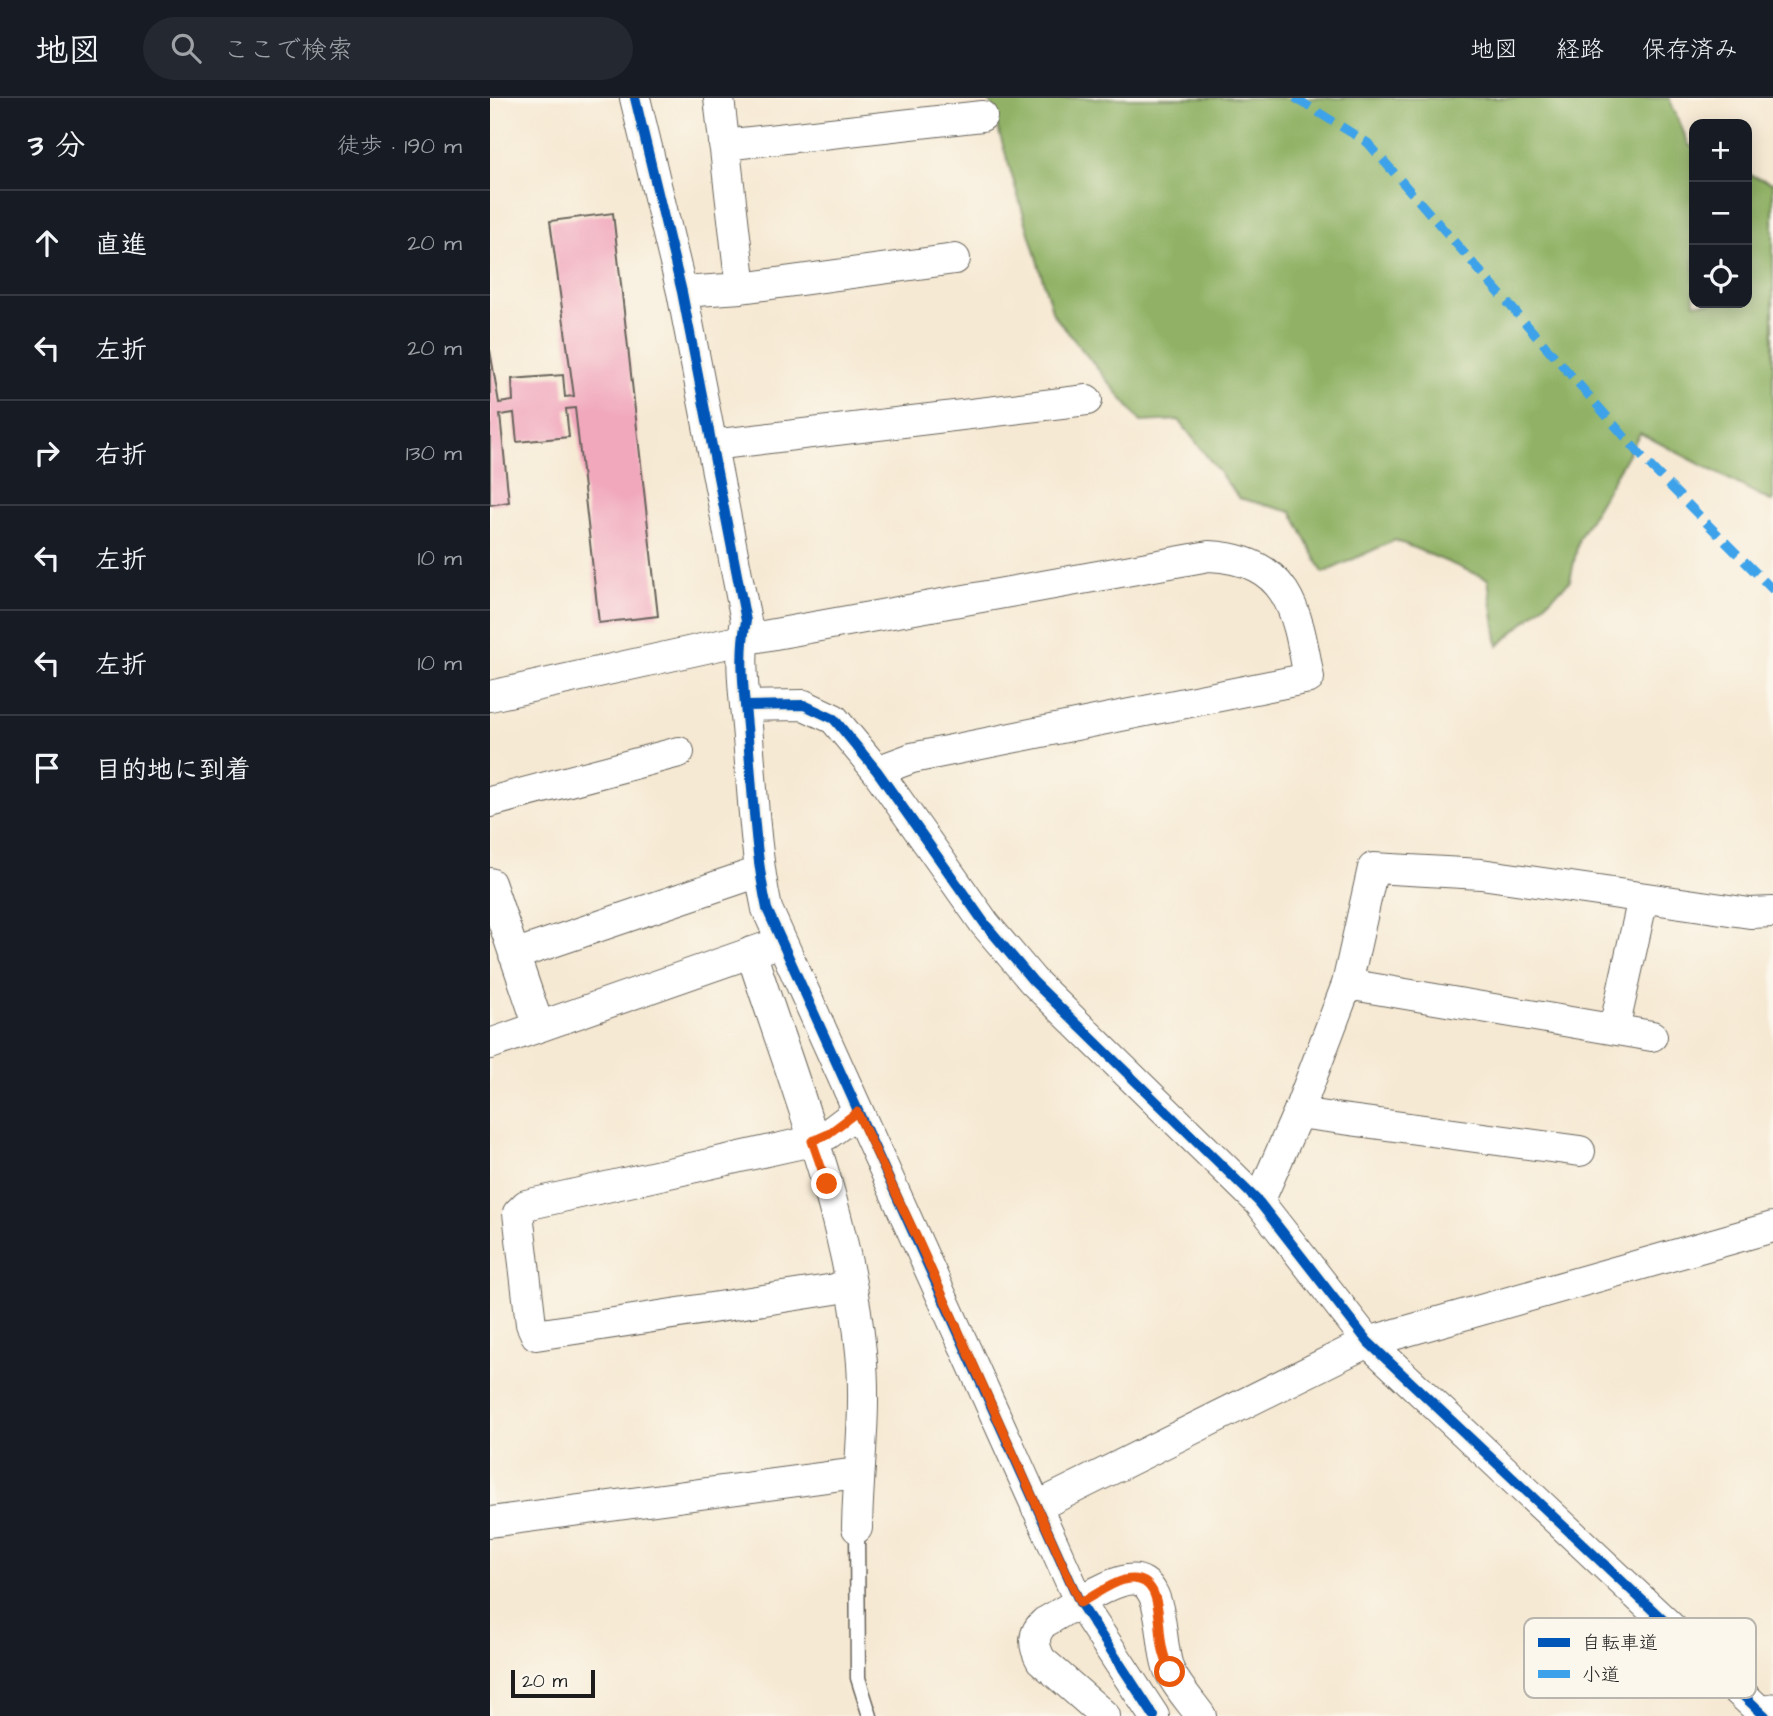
<!DOCTYPE html>
<html lang="ja">
<head>
<meta charset="utf-8">
<style>
	body { margin:0; font-family:"Architects Daughter","Klee One",sans-serif; background:#242831; color:#f1f3f6 }
	.controls { position:absolute; right:21px; top:21px; display:grid; overflow:hidden; border-radius:14px; box-shadow:0 4px 18px #0003 }
	.controls button { width:63px; height:63px; display:grid; place-items:center; padding:0; border:0; border-bottom:2px solid #363941; background:#171b24; color:#f1f3f6; font:35px sans-serif }
	.scale { position:absolute; left:21px; bottom:18px; width:84px; box-sizing:border-box; padding-left:7px; border:4px solid #1c1c1c; border-top:0; font-size:19px; line-height:24px; white-space:nowrap; color:#1c1c1c; -webkit-text-stroke:5px #fbf7ec; paint-order:stroke }
	.stop { position:absolute; width:21px; height:21px; margin:-16px; border:5px solid #ea580c; border-radius:50%; background:#fff }
	.stop.end { background:#ea580c; border-color:#fff; box-shadow:0 2px 7px #0008 }
	.list { margin:0; padding:0; list-style:none }
	h2 { display:flex; justify-content:space-between; align-items:center; height:91px; margin:0; padding:0 28px; font-size:30px }
	h2 small { font-size:23px; font-weight:400; color:#9ea1a6 }
	.list li { display:grid; grid-template-columns:46px 1fr auto; gap:21px; align-items:center; box-sizing:border-box; height:105px; padding:0 28px; border-top:2px solid #363941 }
	.list b { display:block; font-size:26px; white-space:nowrap }
	.list em { font-size:23px; font-style:normal; color:#9ea1a6 }
	.icon { flex:none; width:38px; height:38px; fill:none; stroke:currentColor; stroke-width:2; stroke-linecap:round; stroke-linejoin:round }
	.map { position:relative; flex:none; width:1283px; height:1618px; overflow:hidden }
	header { display:flex; align-items:center; gap:42px; box-sizing:border-box; height:98px; padding:0 35px; background:#171b24; border-bottom:2px solid #363941 }
	header strong { font-size:33px }
	nav { display:flex; gap:38px; margin-inline-start:auto; font-size:24px }
	.search { width:490px; height:63px; background:#242831; display:flex; align-items:center; gap:18px; box-sizing:border-box; padding:0 24px; border-radius:38px; color:#9ea1a6; font-size:26px }
	main { display:flex }
	aside { flex:1; background:#171b24 }
	.map>svg:first-child { display:block }
	.forest { fill:#91b266; stroke:#566741; stroke-width:2 }
	.building { fill:#f1a8bd }
	.lines { fill:none; stroke-linecap:round; stroke-linejoin:round }
	.service-casing { stroke:#68645c; stroke-width:17 }
	.minor-casing { stroke:#68645c; stroke-width:32 }
	.tertiary-casing { stroke:#68645c; stroke-width:39 }
	.service { stroke:#fff; stroke-width:14 }
	.minor { stroke:#fff; stroke-width:30 }
	.tertiary { stroke:#fff; stroke-width:37 }
	.quiet { stroke:#3da2ea; stroke-width:9; stroke-dasharray:18 9; stroke-linecap:butt }
	.cycleway-casing { stroke:#fbf7ec; stroke-width:15 }
	.cycleway { stroke:#0057b8; stroke-width:10 }
	.route { stroke:#ea580c; stroke-width:9 }
	.key { fill:#fbf7ec; stroke:#b8b5ae; stroke-width:2 }
	.key-label { font-size:19px; fill:#1c1c1c }
</style>
</head>
<body>
<header>
<strong>地図</strong>
<div class="search"><svg class="icon" aria-label="search" viewBox="0 0 24 24"><circle cx="10" cy="10" r="6"/><path d="M15 15l6 6"/></svg>ここで検索</div>
<nav><a>地図</a><a>経路</a><a>保存済み</a></nav>
</header>
<main>
<aside>
<h2>3 分<small>徒歩 · 190 m</small></h2>
<ul class="list">
<li><svg class="icon" aria-label="ahead" viewBox="0 0 24 24"><path d="M12 20V5M6 11l6-6 6 6"/></svg><div><b>直進</b></div><em>20 m</em></li>
<li><svg class="icon" aria-label="left" viewBox="0 0 24 24"><path d="M17 20v-9H6M10 6l-5 5 5 5"/></svg><div><b>左折</b></div><em>20 m</em></li>
<li><svg class="icon" aria-label="right" viewBox="0 0 24 24"><path d="M7 20v-9h11M14 6l5 5-5 5"/></svg><div><b>右折</b></div><em>130 m</em></li>
<li><svg class="icon" aria-label="left" viewBox="0 0 24 24"><path d="M17 20v-9H6M10 6l-5 5 5 5"/></svg><div><b>左折</b></div><em>10 m</em></li>
<li><svg class="icon" aria-label="left" viewBox="0 0 24 24"><path d="M17 20v-9H6M10 6l-5 5 5 5"/></svg><div><b>左折</b></div><em>10 m</em></li>
<li><svg class="icon" aria-label="arrive" viewBox="0 0 24 24"><path d="M6 21V4h12l-3 4 3 4H6"/></svg><div><b>目的地に到着</b></div></li>
</ul>
</aside>
<div class="map">
<svg width="1283" height="1618" viewBox="0 0 1283 1618">
	<rect width="100%" height="100%" fill="#fbf7ec"/>
	<filter id="ink" filterUnits="userSpaceOnUse"><feTurbulence type="fractalNoise" baseFrequency=".0143" numOctaves="2"/><feDisplacementMap in="SourceGraphic" scale="14" xChannelSelector="R" yChannelSelector="G"/><feConvolveMatrix kernelMatrix="1 2 1 2 8 2 1 2 1" color-interpolation-filters="sRGB"/></filter>
	<filter id="wash" filterUnits="userSpaceOnUse"><feTurbulence type="fractalNoise" baseFrequency=".00686" numOctaves="4" result="noise"/><feDisplacementMap in="SourceGraphic" scale="28" xChannelSelector="R" yChannelSelector="G"/><feGaussianBlur stdDeviation="1.57" result="paint"/><feColorMatrix in="noise" values="0 0 0 0 0 0 0 0 0 0 0 0 0 0 0 0 0 1.4 0 .05"/><feComposite in="paint" operator="in"/></filter>
	<g filter="url(#wash)">
		<rect width="100%" height="100%" fill="#f6e9d3"/>
		<!-- forest -->
		<path class="forest" d="M499 0H1179L1199 47 1204 50V205H1257V76L1283 85V404L1150 335 1089 440 1080 483 1008 548 998 481 905 442 833 475 802 414 749 400 689 322 651 324 563 216Z"/>
		<g id="blocks">
			<!-- building -->
			<path class="building" d="M123 115 168 518 109 525 85 310 76 311 79 339 27 344 24 315 10 317 19 404 0 407V252L9 305 23 303 22 281 73 277 75 299 84 298 60 123Z"/>
		</g>
	</g>
	<g filter="url(#ink)">
		<use href="#blocks" fill-opacity="0" stroke="#68645c" stroke-width="2"/>
		<g class="lines">
			<!-- service casing -->
			<g class="service-casing">
				<path id="service" d="M367 1430 368 1580 380 1618"/>
			</g>
			<!-- minor casing -->
			<g class="minor-casing">
				<path id="minor" d="M145 0 192 194 256 523C248 560 255 602 258 640 263 698 265 755 277 811L590 1505 664 1618
					M229 0 251 190
					M234 47 492 18
					M192 194 251 190 465 161
					M222 347 597 302
					M0 598 252 542 719 458C800 462 807 513 819 580L422 660 387 673
					M256 608 314 607 344 621 387 673 495 826 543 883 769 1104 878 1244 1275 1618
					M0 704 189 654
					M0 785 49 929
					M261 854C303 984 358 1117 371 1254 377 1312 368 1372 367 1430
					M24 857 269 774
					M857 886 883 770 991 776 1260 815 1283 814
					M1124 931 1153 800
					M0 946 280 848
					M808 1015 1090 1053
					M769 1104 808 1015 857 886 1162 938
					M360 1184 345 1191 46 1237 41 1226 28 1115 36 1107 322 1043 338 1036 367 1014
					M546 1409 878 1244 1283 1129
					M0 1424 367 1375
					M615 1618 551 1562C543 1548 542 1535 555 1524 577 1512 614 1486 637 1482 678 1475 667 1547 680 1574 688 1590 701 1604 711 1618"/>
			</g>
			<!-- tertiary casing -->
			<g class="tertiary-casing">
				<path id="tertiary" d="M1275 1618 1283 1614"/>
			</g>
			<!-- service -->
			<use href="#service" class="service"/>
			<!-- minor -->
			<use href="#minor" class="minor"/>
			<!-- tertiary -->
			<use href="#tertiary" class="tertiary"/>
			<!-- quiet -->
			<path class="quiet" d="M805 0 878 45 1162 370 1283 492"/>
			<!-- cycleway casing -->
			<g class="cycleway-casing">
				<path id="cycleway" d="M145 0 192 194 256 523C248 560 255 602 258 640 263 698 265 755 277 811L590 1505 664 1618
					M256 608 314 607 344 621 387 673 495 826 543 883 769 1104 878 1244 1275 1618"/>
			</g>
			<!-- cycleway -->
			<use href="#cycleway" class="cycleway"/>
		</g>
	</g>
	<g class="lines" filter="url(#ink)">
		<!-- route -->
		<path class="route" d="M337 1086 322 1043 338 1036 367 1014 427 1140 590 1505C604 1498 619 1486 634 1482 674 1473 667 1523 672 1547 673 1556 677 1565 680 1574"/>
	</g>
	<!-- legend -->
	<rect x="1034" y="1520" width="232" height="80" rx="10" class="key"/>
	<rect x="1048" y="1540" width="32" height="9" fill="#0057b8"/>
	<rect x="1048" y="1572" width="32" height="8" fill="#3da2ea"/>
	<g class="key-label">
		<text x="1092" y="1551">自転車道</text>
		<text x="1092" y="1583">小道</text>
	</g>
</svg>
<div class="controls">
<button>+</button>
<button>−</button>
<button><svg class="icon" aria-label="locate" viewBox="0 0 24 24"><circle cx="12" cy="12" r="6"/><path d="M12 2v4M12 18v4M2 12h4M18 12h4"/></svg></button>
</div>
<div class="scale">20 m</div>
<div class="stop" style="left:680px;top:1574px"></div>
<div class="stop end" style="left:337px;top:1086px"></div>
</div>
</main>
</body>
</html>
